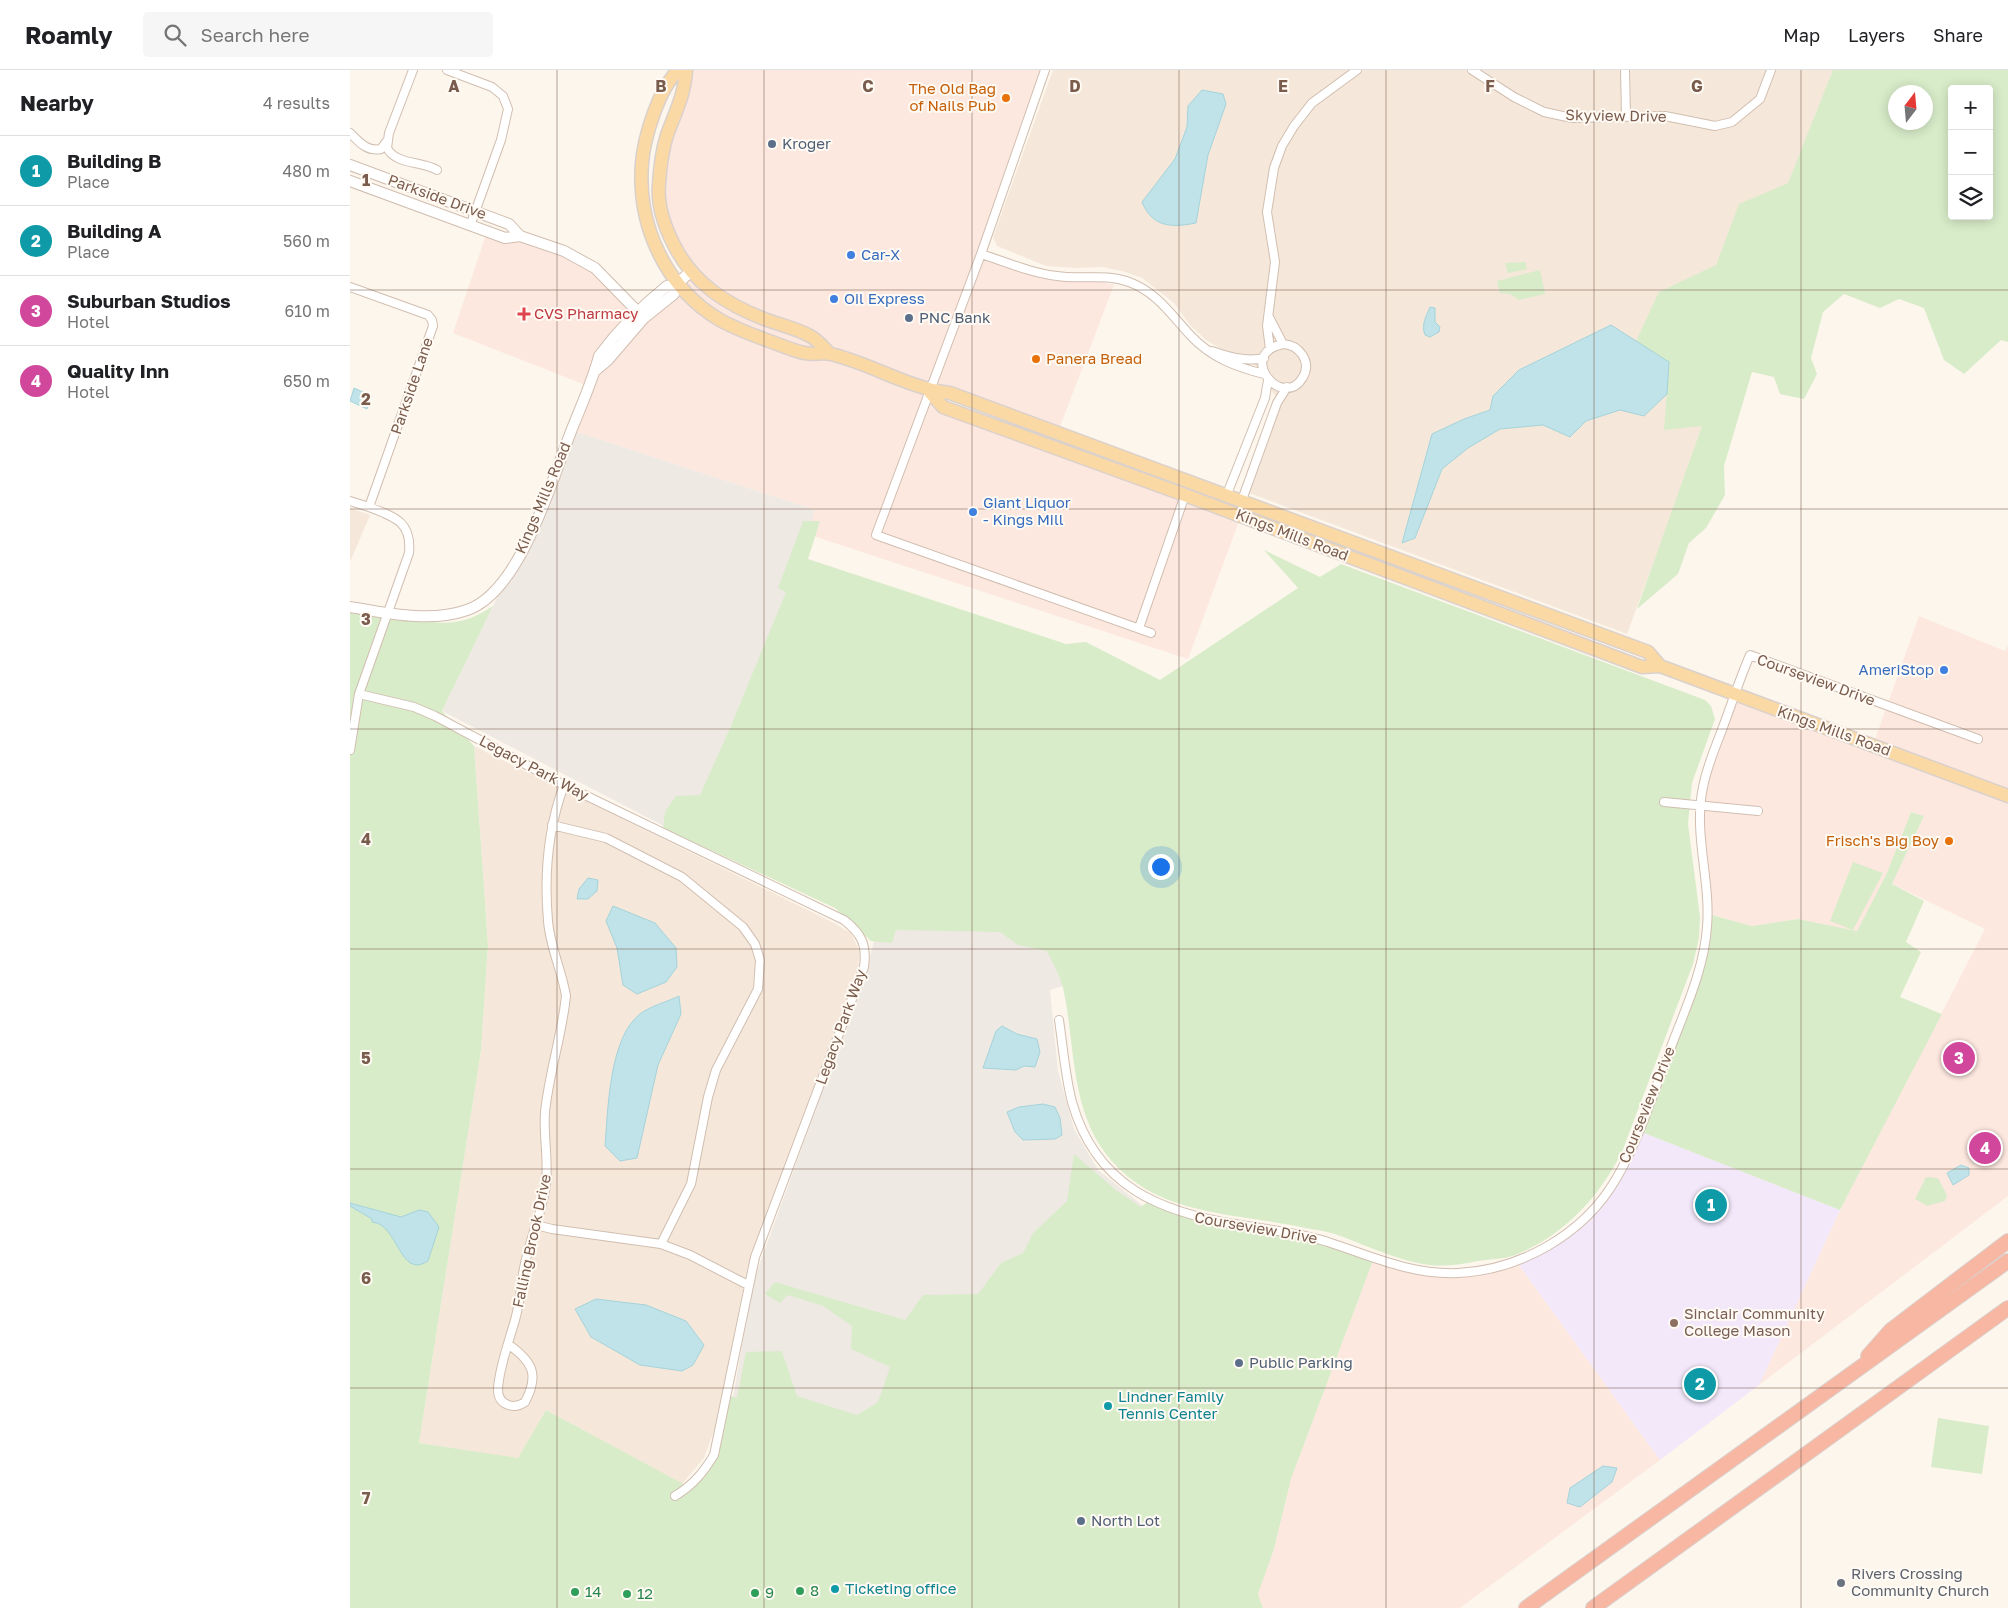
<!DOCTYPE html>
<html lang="en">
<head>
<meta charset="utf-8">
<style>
	body { margin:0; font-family:"Golos Text",sans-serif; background:#f6f6f6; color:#202124 }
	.controls { position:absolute; right:15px; top:15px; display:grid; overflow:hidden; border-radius:5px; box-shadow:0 2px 12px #0003 }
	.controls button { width:45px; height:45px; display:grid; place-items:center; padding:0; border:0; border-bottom:1px solid #e0e0e0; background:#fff; color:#202124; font:25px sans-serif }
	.compass { position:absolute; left:1538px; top:15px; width:45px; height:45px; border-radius:50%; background:#fff; box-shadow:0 2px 12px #0003; rotate:16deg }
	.you { position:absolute; left:810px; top:796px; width:18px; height:18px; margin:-12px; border:4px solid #fff; border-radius:50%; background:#1a73e8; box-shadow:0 0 0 8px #1a73e833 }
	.badge { display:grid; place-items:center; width:32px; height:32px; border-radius:50%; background:#ea580c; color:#fff; font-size:16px; font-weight:700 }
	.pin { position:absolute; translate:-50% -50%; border:2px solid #fff; box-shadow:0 1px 5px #0006 }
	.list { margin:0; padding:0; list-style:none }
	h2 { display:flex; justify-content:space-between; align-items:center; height:65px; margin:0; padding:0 20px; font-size:21px }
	h2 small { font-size:16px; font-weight:400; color:#757577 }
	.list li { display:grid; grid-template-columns:32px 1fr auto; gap:15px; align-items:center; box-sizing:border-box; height:70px; padding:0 20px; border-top:1px solid #e0e0e0 }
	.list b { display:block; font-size:19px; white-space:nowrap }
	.list p { margin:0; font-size:16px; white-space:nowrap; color:#757577 }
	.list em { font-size:16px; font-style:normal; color:#757577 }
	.icon { flex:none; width:28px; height:28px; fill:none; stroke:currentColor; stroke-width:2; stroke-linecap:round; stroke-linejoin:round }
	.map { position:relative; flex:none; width:1658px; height:1538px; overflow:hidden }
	header { display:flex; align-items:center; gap:30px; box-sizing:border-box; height:70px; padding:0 25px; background:#fff; border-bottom:1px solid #e0e0e0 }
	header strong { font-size:24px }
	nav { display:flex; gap:28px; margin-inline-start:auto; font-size:18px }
	.search { width:350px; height:45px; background:#f6f6f6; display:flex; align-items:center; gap:12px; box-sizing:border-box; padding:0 18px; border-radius:5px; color:#757577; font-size:19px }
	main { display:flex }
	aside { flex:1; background:#fff }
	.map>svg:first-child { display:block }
	.residential { fill:#f5e8da }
	.commercial { fill:#fde8e0 }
	.industrial { fill:#efe9e4 }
	.education { fill:#f3e8fa }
	.green { fill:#d8ecc9; fill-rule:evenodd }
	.water { fill:#bfe3e8; stroke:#a5d3da }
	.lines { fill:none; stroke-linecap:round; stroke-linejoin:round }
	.minor-casing { stroke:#d1beb0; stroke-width:10 }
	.tertiary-casing { stroke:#d1beb0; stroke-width:12 }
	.primary-casing { stroke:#dad1cd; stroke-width:15 }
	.motorway-casing { stroke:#dad1cd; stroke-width:16 }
	.minor { stroke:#fff; stroke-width:8 }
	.tertiary { stroke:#fff; stroke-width:10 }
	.primary { stroke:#fbd9a5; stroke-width:12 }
	.motorway { stroke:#f7b7a3; stroke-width:14 }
	.grid { fill:none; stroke:#7a5c4d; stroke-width:1; stroke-opacity:0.55 }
	.food-dot { fill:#e8710a; stroke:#fffaf3; stroke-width:2 }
	.service-dot { fill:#5c6f8a; stroke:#fffaf3; stroke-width:2 }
	.shop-dot { fill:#3f7fe0; stroke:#fffaf3; stroke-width:2 }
	.health-dot { fill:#e0444e; stroke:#fffaf3; stroke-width:2 }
	.education-dot { fill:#8d6e63; stroke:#fffaf3; stroke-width:2 }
	.culture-dot { fill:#0f9aa8; stroke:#fffaf3; stroke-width:2 }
	.worship-dot { fill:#6b7280; stroke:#fffaf3; stroke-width:2 }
	.leisure-dot { fill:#2e9e5b; stroke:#fffaf3; stroke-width:2 }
	.labels { text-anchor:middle; stroke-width:4; stroke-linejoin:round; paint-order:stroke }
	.food-label { font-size:15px; fill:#c56008; stroke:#fffaf3; text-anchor:end }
	.street-label { font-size:15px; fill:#7a5c4d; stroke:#fffaf3 }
	.service-label { font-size:15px; fill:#4e5e75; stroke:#fffaf3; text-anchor:start }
	.shop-label { font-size:15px; fill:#366cbe; stroke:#fffaf3; text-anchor:start }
	.health-label { font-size:15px; fill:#be3a42; stroke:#fffaf3; text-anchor:start }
	.education-label { font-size:15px; fill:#785e54; stroke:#fffaf3; text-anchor:start }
	.culture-label { font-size:15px; fill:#0d838f; stroke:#fffaf3; text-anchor:start }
	.worship-label { font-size:15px; fill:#5b616d; stroke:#fffaf3; text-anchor:start }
	.leisure-label { font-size:15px; fill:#27864d; stroke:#fffaf3; text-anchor:start }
	.grid-label { font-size:16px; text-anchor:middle; font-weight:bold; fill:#7a5c4d; stroke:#fffaf3; stroke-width:4; stroke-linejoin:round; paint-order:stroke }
</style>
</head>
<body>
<header>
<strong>Roamly</strong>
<div class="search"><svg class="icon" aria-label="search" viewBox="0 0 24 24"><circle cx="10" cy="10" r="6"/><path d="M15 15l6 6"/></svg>Search here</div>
<nav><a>Map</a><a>Layers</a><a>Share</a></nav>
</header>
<main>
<aside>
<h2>Nearby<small>4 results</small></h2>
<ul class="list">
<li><span class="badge" style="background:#0f9aa8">1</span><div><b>Building B</b><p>Place</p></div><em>480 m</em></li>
<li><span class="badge" style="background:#0f9aa8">2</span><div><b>Building A</b><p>Place</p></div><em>560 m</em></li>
<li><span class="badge" style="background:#d1479c">3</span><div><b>Suburban Studios</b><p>Hotel</p></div><em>610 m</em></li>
<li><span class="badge" style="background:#d1479c">4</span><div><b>Quality Inn</b><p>Hotel</p></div><em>650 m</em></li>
</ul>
</aside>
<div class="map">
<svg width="1658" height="1538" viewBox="0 0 1658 1538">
	<rect width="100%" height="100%" fill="#fdf6ec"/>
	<!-- residential -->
	<path class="residential" d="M703 0H1486L1277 564 899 423 931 335 899 286 873 280 856 270 840 255 824 233 792 208 772 201 752 197 727 198 696 196 647 176 643 167Z
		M0 438 20 445 0 492Z
		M124 676 484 853 501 863 510 882 507 903 397 1199 366 1355 354 1388 332 1414 196 1340 168 1389 69 1373 131 981 138 875Z"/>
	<!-- commercial -->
	<path class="commercial" d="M336 0H695L631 184 764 215 708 362 580 321 593 337 891 446 838 589 457 464 465 440 221 360 238 316 103 263 137 162 170 166 245 198 294 248 339 202 329 185 309 116Z
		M1569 546 1655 581 1658 575V1126L1409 1315 1490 1140 1635 859 1542 814 1574 746 1561 742 1536 805 1507 861 1448 849 1402 856 1358 844 1350 735 1385 624 1523 675Z
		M1024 1188 1040 1194 1107 1203 1166 1191 1310 1390 1110 1538H913L908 1524 924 1479 941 1409Z"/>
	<!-- industrial -->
	<path class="industrial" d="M221 360 465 440 449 492 335 767 92 641 157 507 168 490Z
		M528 856 705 860 713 916 700 920 708 1001 724 1059 748 1100 793 1136 510 1366 383 1327 403 1212 517 898Z"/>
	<!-- education -->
	<path class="education" d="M1289 1061 1490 1140 1409 1315 1310 1390 1166 1191 1197 1176 1253 1128Z"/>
	<!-- green -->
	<path class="green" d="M1483 0H1658V272L1651 270 1614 304 1594 290 1574 238 1549 229 1530 238 1494 224 1473 242 1461 288 1467 304 1454 329 1430 324 1424 307 1402 302 1374 396 1375 425 1356 458 1339 473 1328 504 1287 539 1352 356 1314 360 1319 292 1286 271 1309 222 1366 195 1389 134 1438 113ZM1602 19H1639V146H1602ZM1546 22H1576V52H1546Z
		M1175 192 1177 199 1158 203 1155 193Z
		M1190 200 1195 224 1169 230 1160 224 1150 223 1147 211Z
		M453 451H470L458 489 716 574 736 572 810 610 948 518 914 480 970 507 991 494 1355 630 1361 636 1365 649 1342 713 1338 754 1350 847 1349 868 1343 894 1272 1082C1249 1127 1215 1164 1168 1184 1156 1189 1141 1189 1128 1191 1109 1195 1088 1198 1068 1193 1039 1187 1013 1174 985 1164 973 1160 958 1159 946 1156 876 1142 800 1145 753 1080 720 1033 725 971 713 918 710 905 702 892 697 881L668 875 650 862 546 860 542 873 521 871 485 838 313 758 315 742 326 726 350 725 380 658 436 522 428 518Z
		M143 536 92 641 124 676 138 875 131 981 69 1373 168 1388 196 1340 339 1417 364 1385 378 1325 387 1328 396 1282 432 1281 447 1326 507 1345 528 1332 540 1297 501 1279 502 1256 473 1236 438 1225 430 1233 415 1224 425 1212 555 1250 573 1225 628 1224 651 1193 673 1183 683 1163 717 1131 724 1084 767 1121 791 1137 800 1130 818 1139 944 1163 1024 1188 941 1409 924 1479 908 1524 913 1538H0V537C13 539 26 540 39 543 80 552 105 562 143 536Z
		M1561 742 1574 746 1542 814 1574 831 1556 872 1571 882 1550 927 1592 944 1490 1140 1289 1061 1348 904 1358 844 1402 856 1448 849 1507 861 1536 805Z
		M1503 792 1533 803 1503 860 1480 851Z
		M1576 1107 1588 1108 1597 1125 1595 1131 1577 1136 1565 1129Z
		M1588 1348 1639 1356 1632 1404 1581 1397Z"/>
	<!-- water -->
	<path class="water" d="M852 20 873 24 876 34 858 85 846 153C821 158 802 157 792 132L825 89 837 57 838 36Z
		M1080 237 1085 238V252L1090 257 1089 262 1080 267 1075 265C1071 254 1076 247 1080 237Z
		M1261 255 1319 292 1317 324 1294 346 1270 340 1236 351 1220 367 1193 355 1150 359 1118 378 1092 399 1065 468 1052 473 1082 364 1114 349 1140 340 1143 326 1169 300Z
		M4 318 22 326 17 339 0 331Z
		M238 808 248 810 247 821 238 829H227L229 819Z
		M263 836 305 853 326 878 327 897 316 912 287 924 273 915 267 878 256 851Z
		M329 926 331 944 308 995 287 1088 270 1091 255 1076C258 1040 259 968 290 944 300 936 317 932 329 926Z
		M652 956 667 964 687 969 690 982 685 997 674 996 666 1000 633 998 646 961Z
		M693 1034 705 1037 710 1048 712 1065 705 1069 673 1070 665 1062 657 1042 669 1037Z
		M1611 1095 1619 1098V1105L1603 1115 1597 1103Z
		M0 1133 51 1147 69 1140 78 1142 89 1157 78 1191C49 1210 49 1154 22 1152V1149L0 1136Z
		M246 1229 296 1235 336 1251 354 1275 343 1295 332 1301 290 1295 241 1267 225 1239Z
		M1253 1396 1267 1398 1262 1412 1230 1437 1217 1433 1220 1418Z"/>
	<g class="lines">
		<!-- minor casing -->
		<g class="minor-casing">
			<path id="minor" d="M63 0 39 63 37 78C46 95 72 91 87 100
				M97 0 142 17 153 26 158 39 151 70 120 156
				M695 0 631 184 526 465 801 563
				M1122 0 1164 27 1194 42 1222 48 1315 46 1365 56 1382 52 1410 29 1421 0
				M1275 0 1276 46
				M0 63C9 72 17 82 31 79L36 72
				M631 184C656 192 681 203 707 206 731 210 755 203 779 212 807 222 822 246 841 266 862 288 886 297 914 304
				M0 217 78 245 82 250 83 256 19 437 0 431
				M919 247 933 274C949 275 962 291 953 307 933 342 885 284 933 274
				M920 279 917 256 925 192 917 142 924 98 932 76 944 56 962 33 1007 0
				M862 281C879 287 896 292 914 288
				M877 424 915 328 918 310
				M892 430 927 333 937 317
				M789 558 835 425
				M9 624 64 637 85 646 214 715 494 850C512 864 517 875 514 897L405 1187 364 1385C353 1403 343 1415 325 1426
				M0 680 9 624 59 483C62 452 45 447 19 437
				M1314 732 1408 741
				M202 755 256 768 332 807 393 857 405 874 410 890 408 919 366 1000 358 1027 341 1114 311 1174
				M709 950C713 977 715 1005 722 1032 746 1117 811 1143 891 1155 920 1160 950 1163 978 1172 1021 1186 1061 1205 1108 1203 1171 1200 1234 1164 1266 1109 1289 1070 1302 1026 1318 985 1333 944 1354 901 1357 857 1361 810 1343 764 1353 717 1357 696 1366 676 1373 657 1382 633 1390 608 1400 585L1628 669
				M186 1155 202 1159 311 1174 340 1185 398 1215
				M158 1274C182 1291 190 1304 175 1332 164 1340 148 1335 148 1320 148 1301 160 1268 165 1250 170 1233 171 1215 174 1198 179 1172 190 1147 195 1121 200 1094 193 1069 195 1042 199 1003 212 965 216 926 212 901 200 877 198 851 194 805 198 758 214 715"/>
		</g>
		<!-- tertiary casing -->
		<g class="tertiary-casing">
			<path id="tertiary" d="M0 95 159 154 170 166 214 181 245 198 287 241
				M0 111 155 168 170 166
				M245 301 257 291 294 248 324 224V217L340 202
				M0 537C37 543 80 553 117 540 170 522 201 413 220 364 230 338 242 313 249 286 269 259 291 237 317 216L324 217"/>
		</g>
		<!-- primary casing -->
		<g class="primary-casing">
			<path id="primary" d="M329 0C309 17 294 68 292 93 287 156 316 218 370 250 386 259 403 265 419 271 431 275 443 281 455 283 463 285 473 282 481 284 522 294 558 318 600 323L1298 582 1310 596
				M336 0C335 24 325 43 317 65 312 81 310 98 309 114 307 135 314 155 323 173 342 213 377 235 417 250 431 255 448 259 460 266 468 270 474 278 480 284
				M579 321 593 337 835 425 1292 597 1310 596 1658 726"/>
		</g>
		<!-- motorway casing -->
		<g class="motorway-casing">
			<path id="motorway" d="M1518 1286 1541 1260 1658 1171
				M1176 1538 1658 1191
				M1243 1538 1658 1238"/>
		</g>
		<!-- minor -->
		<use href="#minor" class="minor"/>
		<!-- tertiary -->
		<use href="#tertiary" class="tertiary"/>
		<!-- primary -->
		<use href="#primary" class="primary"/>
		<!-- motorway -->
		<use href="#motorway" class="motorway"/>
	</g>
	<!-- grid -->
	<path class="grid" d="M207 0V1538M414 0V1538M622 0V1538M829 0V1538M1036 0V1538M1244 0V1538M1451 0V1538M0 220H1658M0 439H1658M0 659H1658M0 879H1658M0 1099H1658M0 1318H1658"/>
	<!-- markers -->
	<g class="food-dot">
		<circle cx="656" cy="28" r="5"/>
		<circle cx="686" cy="289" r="5"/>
		<circle cx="1599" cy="771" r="5"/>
	</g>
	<g class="service-dot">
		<circle cx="422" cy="74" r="5"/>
		<circle cx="559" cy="248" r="5"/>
		<circle cx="889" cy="1293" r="5"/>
		<circle cx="731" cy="1451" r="5"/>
	</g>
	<g class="shop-dot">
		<circle cx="501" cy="185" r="5"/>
		<circle cx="484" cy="229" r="5"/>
		<circle cx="623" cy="442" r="5"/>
		<circle cx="1594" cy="600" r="5"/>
	</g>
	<path class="health-dot" d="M171.5 236.5h5v5h5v5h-5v5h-5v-5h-5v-5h5z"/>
	<circle class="education-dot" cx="1324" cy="1253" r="5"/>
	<g class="culture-dot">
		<circle cx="758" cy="1336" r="5"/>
		<circle cx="485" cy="1519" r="5"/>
	</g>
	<circle class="worship-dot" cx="1491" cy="1513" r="5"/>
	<g class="leisure-dot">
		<circle cx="450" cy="1521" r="5"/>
		<circle cx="225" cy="1522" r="5"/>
		<circle cx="405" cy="1523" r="5"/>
		<circle cx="277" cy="1524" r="5"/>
	</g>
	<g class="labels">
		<!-- food labels -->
		<g class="food-label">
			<text x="646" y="24">The Old Bag<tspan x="646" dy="17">of Nails Pub</tspan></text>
			<text x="696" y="294" text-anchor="start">Panera Bread</text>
			<text x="1589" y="776">Frisch's Big Boy</text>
		</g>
		<!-- street labels -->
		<g class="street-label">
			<text transform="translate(1266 46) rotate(1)" y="5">Skyview Drive</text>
			<text transform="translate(87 127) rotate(20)" y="5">Parkside Drive</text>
			<text transform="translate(62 316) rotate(-71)" y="5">Parkside Lane</text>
			<text transform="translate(193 428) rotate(-67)" y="5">Kings Mills Road</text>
			<text transform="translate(942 465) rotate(21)" y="5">Kings Mills Road</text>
			<text transform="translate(1466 610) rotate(20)" y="5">Courseview Drive</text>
			<text transform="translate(1484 661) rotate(20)" y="5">Kings Mills Road</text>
			<text transform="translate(184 698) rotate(28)" y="5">Legacy Park Way</text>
			<text transform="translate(491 957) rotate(-70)" y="5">Legacy Park Way</text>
			<text transform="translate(1297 1035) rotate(-68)" y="5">Courseview Drive</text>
			<text transform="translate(906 1158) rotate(10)" y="5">Courseview Drive</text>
			<text transform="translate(182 1171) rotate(-78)" y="5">Falling Brook Drive</text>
		</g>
		<!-- service labels -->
		<g class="service-label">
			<text x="432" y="79">Kroger</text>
			<text x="569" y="253">PNC Bank</text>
			<text x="899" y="1298">Public Parking</text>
			<text x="741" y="1456">North Lot</text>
		</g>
		<!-- shop labels -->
		<g class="shop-label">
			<text x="511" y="190">Car-X</text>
			<text x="494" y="234">Oil Express</text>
			<text x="633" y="438">Giant Liquor<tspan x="633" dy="17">- Kings Mill</tspan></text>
			<text x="1584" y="605" text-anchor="end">AmeriStop</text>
		</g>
		<!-- health labels -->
		<g class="health-label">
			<text x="184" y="249">CVS Pharmacy</text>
		</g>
		<!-- education labels -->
		<g class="education-label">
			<text x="1334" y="1249">Sinclair Community<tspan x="1334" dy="17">College Mason</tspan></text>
		</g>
		<!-- culture labels -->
		<g class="culture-label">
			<text x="768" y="1332">Lindner Family<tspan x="768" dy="17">Tennis Center</tspan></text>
			<text x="495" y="1524">Ticketing office</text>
		</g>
		<!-- worship labels -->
		<g class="worship-label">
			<text x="1501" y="1509">Rivers Crossing<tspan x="1501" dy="17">Community Church</tspan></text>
		</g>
		<!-- leisure labels -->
		<g class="leisure-label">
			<text x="460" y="1526">8</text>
			<text x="235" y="1527">14</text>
			<text x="415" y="1528">9</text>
			<text x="287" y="1529">12</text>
		</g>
	</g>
	<g class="grid-label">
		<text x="104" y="22">A</text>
		<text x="311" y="22">B</text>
		<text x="518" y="22">C</text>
		<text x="725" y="22">D</text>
		<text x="933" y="22">E</text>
		<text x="1140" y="22">F</text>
		<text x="1347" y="22">G</text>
		<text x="16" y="116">1</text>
		<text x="16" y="335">2</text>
		<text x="16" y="555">3</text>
		<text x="16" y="775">4</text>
		<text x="16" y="994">5</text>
		<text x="16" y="1214">6</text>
		<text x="16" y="1434">7</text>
	</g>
</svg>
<div class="controls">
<button>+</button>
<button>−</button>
<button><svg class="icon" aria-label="layers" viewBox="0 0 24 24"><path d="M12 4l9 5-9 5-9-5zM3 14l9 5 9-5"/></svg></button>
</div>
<svg class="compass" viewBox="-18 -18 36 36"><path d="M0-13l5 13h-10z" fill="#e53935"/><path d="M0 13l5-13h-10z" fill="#757577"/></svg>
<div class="you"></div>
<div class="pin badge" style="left:1361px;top:1135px;background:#0f9aa8">1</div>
<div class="pin badge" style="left:1350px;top:1314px;background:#0f9aa8">2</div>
<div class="pin badge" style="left:1609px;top:988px;background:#d1479c">3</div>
<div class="pin badge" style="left:1635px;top:1078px;background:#d1479c">4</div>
</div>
</main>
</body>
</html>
